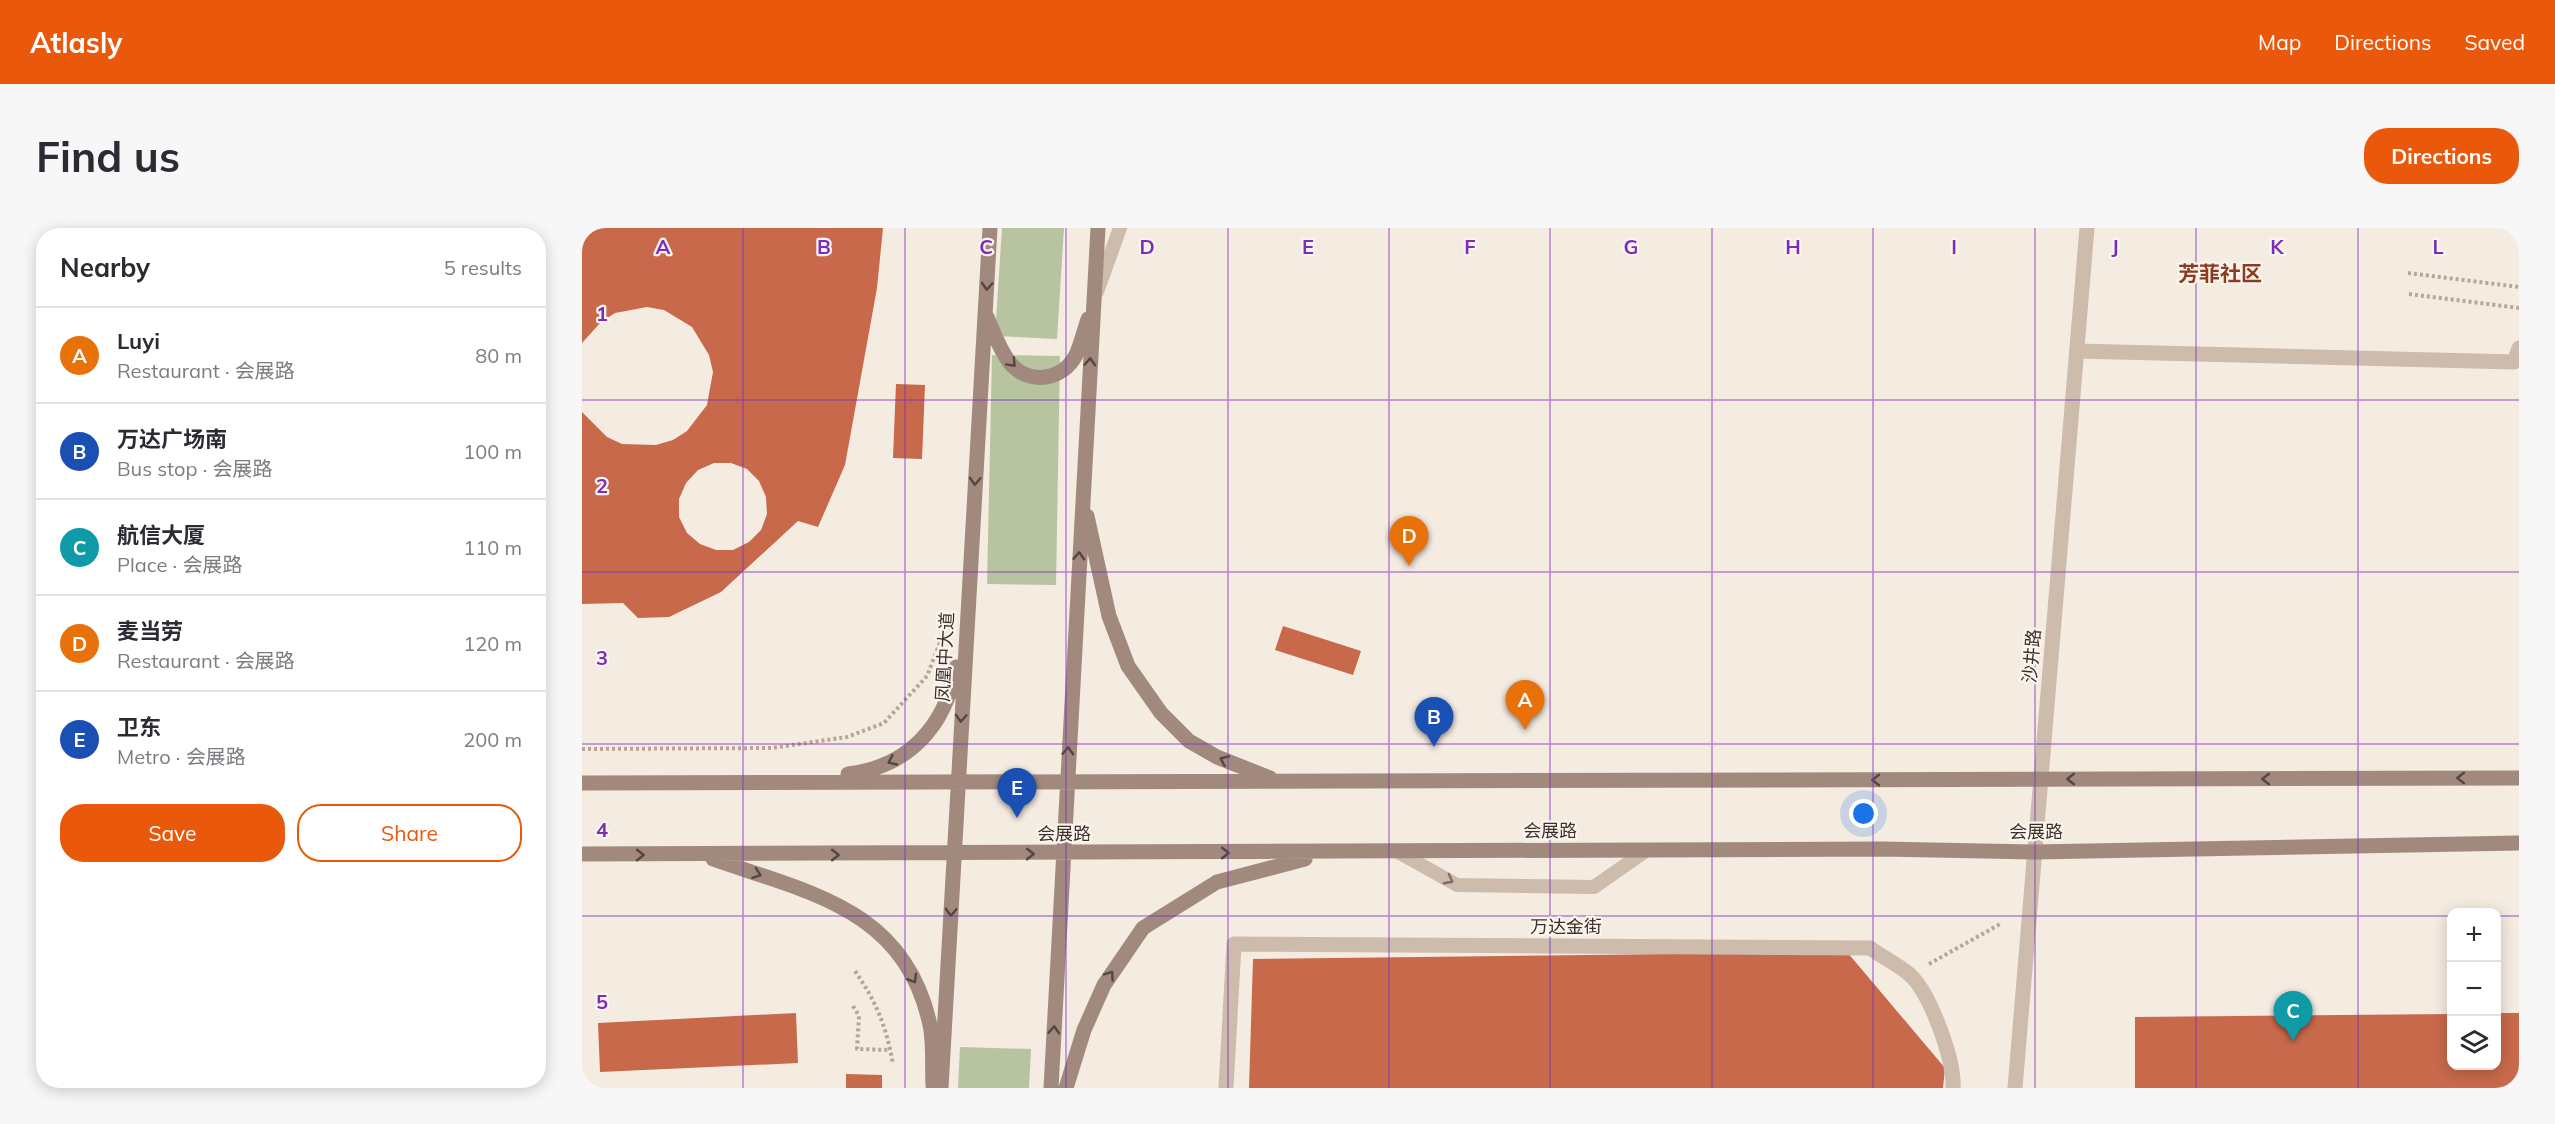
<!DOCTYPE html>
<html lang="en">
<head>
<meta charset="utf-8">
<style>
	body { margin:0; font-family:Mulish,"Noto Sans SC",sans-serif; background:#f7f7f7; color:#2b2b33 }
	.controls { position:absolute; right:18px; bottom:18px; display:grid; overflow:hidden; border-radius:12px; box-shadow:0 3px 15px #0003 }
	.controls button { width:54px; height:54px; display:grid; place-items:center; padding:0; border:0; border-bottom:2px solid #e1e1e2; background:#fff; color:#2b2b33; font:30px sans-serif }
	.you { position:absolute; left:1282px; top:586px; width:21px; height:21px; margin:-15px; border:4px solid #fff; border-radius:50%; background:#1a73e8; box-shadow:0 0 0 9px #1a73e833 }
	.badge { display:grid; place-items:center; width:39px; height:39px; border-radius:50%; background:#ea580c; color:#fff; font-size:20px; font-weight:700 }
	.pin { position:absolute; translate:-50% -50px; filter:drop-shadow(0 2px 3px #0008) }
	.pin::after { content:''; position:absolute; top:32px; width:21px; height:18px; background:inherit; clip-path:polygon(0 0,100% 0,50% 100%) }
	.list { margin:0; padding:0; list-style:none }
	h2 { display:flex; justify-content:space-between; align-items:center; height:78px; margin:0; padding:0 24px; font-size:26px }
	h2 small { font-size:20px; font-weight:400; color:#7c7c81 }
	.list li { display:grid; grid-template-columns:39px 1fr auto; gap:18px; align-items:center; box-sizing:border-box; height:96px; padding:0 24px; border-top:2px solid #e1e1e2 }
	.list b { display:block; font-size:22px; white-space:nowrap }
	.list p { margin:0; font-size:20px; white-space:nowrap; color:#7c7c81 }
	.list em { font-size:20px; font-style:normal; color:#7c7c81 }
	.actions { display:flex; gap:12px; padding:18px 24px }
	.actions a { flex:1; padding:14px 0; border:2px solid #ea580c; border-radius:24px; text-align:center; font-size:21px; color:#ea580c }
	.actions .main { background:#ea580c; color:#fff }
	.icon { flex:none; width:33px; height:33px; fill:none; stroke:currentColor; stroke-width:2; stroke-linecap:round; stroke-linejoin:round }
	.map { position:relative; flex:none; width:1937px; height:860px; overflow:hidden; border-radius:24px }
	header { display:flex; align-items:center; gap:36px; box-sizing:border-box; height:84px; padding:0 30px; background:#ea580c; color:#fff }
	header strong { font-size:28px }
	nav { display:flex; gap:33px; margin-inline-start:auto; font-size:21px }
	.intro { display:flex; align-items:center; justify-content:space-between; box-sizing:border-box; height:144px; padding:0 36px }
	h1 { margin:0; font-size:42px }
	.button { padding:15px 27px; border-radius:24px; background:#ea580c; color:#fff; font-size:21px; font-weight:700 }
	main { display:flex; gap:36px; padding:0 36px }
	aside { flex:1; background:#fff; border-radius:24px; box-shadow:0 3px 15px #0003 }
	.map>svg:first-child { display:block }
	.green { fill:#b8c4a0 }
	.building { fill:#c8694b; fill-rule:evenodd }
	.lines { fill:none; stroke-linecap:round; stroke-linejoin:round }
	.path { stroke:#b9a596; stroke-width:4; stroke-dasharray:3 3; stroke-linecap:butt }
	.service { stroke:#cdbbac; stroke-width:14 }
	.pedestrian { stroke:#cdbbac; stroke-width:15 }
	.minor { stroke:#cdbbac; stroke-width:15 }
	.tertiary { stroke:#cdbbac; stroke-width:15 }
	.secondary { stroke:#a18a7d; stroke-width:15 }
	.oneway { stroke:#544640 }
	.oneway2 { stroke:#7d6f65 }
	.grid { fill:none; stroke:#7b2cbf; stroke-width:1.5; stroke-opacity:0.55 }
	.labels { text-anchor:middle; stroke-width:4.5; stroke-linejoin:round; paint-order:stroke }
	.street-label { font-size:18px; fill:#3b302b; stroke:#fbf5ee }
	.quarter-label { font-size:21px; font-weight:bold; fill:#8c3b22; stroke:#fbf5ee }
	.grid-label { font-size:20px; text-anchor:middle; font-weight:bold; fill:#7b2cbf; stroke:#fbf5ee; stroke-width:4.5; stroke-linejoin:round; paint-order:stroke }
</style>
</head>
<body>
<header>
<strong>Atlasly</strong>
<nav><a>Map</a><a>Directions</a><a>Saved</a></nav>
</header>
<div class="intro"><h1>Find us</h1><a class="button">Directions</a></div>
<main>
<aside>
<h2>Nearby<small>5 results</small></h2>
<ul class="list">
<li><span class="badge" style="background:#e8710a">A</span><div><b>Luyi</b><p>Restaurant · 会展路</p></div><em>80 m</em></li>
<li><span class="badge" style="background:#1a4fb4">B</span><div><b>万达广场南</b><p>Bus stop · 会展路</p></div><em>100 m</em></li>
<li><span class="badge" style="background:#0f9aa8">C</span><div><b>航信大厦</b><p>Place · 会展路</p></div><em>110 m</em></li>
<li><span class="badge" style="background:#e8710a">D</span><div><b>麦当劳</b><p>Restaurant · 会展路</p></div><em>120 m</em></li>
<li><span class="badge" style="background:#1a4fb4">E</span><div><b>卫东</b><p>Metro · 会展路</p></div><em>200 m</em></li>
</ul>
<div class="actions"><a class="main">Save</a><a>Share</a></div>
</aside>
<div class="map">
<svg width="1937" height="860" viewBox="0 0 1937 860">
	<rect width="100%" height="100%" fill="#f4ebe1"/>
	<!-- green -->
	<path class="green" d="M420 0H482L475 111 413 108Z
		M410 127 478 128 474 357 405 356Z
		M378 819 449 821 447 860H376Z"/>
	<!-- building -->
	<path class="building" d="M0 0H301L295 60 263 237 236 299 216 293 139 364 87 389 56 390 41 375 0 376V184L25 209 40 216 74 217 91 212 105 203 125 177 131 144 127 127 110 99 82 82 65 79 33 85 19 94 0 115ZM132 235H149L165 241 177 253 184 269 185 286 179 302 167 314 151 322H134L118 316 105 305 97 289V271L104 255 116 242Z
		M314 156 343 157 340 231 311 230Z
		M701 398 779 423 771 447 693 422Z
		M1265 724 1363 840 1361 860H667L671 731Z
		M214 785 216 835 18 844 16 795Z
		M1914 785H1937V860H1553V789L1870 786V838H1914Z
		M264 846 300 847V860H264Z"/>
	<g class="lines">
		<!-- path -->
		<path class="path" d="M1826 45 1937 59
			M1827 66 1937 80
			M0 521 190 520 265 509 302 495 345 448 362 404
			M1347 736 1420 695
			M273 743C295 775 304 798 311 836
			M271 778 277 788 275 821 308 822"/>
		<!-- service -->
		<path class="service" d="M515 64 538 0
			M816 624 875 657 1012 659 1065 622"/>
		<!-- pedestrian -->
		<path class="pedestrian" d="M644 860 652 716 1288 720C1300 729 1315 736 1327 746 1348 764 1373 833 1371 860"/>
		<!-- minor -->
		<path class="minor" d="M1495 123 1932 134 1937 120"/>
		<!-- tertiary -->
		<path class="tertiary" d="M1433 860 1505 0"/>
		<!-- secondary -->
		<path class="secondary" d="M405 89C412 105 417 121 428 135 447 158 481 152 494 127 499 116 502 103 506 91
			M505 288 527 388 546 438 579 485 607 513 635 529 688 550
			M266 546C326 539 364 498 374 439
			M0 555 1937 550
			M0 626 1300 621 1453 624 1937 615
			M131 631C228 665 323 681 348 797 352 816 350 838 351 857
			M359 860 408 0
			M469 860 516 0
			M484 860 502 802 522 757 561 700 635 654 723 631"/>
	</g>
	<!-- one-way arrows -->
	<defs><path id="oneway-chevron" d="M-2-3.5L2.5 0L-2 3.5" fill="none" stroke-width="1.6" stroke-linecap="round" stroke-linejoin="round" transform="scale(1.5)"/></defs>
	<g class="oneway">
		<use href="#oneway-chevron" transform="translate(405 58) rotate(93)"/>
		<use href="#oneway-chevron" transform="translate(508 134) rotate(-87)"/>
		<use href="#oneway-chevron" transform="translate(430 135) rotate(47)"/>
		<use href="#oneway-chevron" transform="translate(393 253) rotate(93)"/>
		<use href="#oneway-chevron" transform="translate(497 328) rotate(-87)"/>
		<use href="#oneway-chevron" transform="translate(379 490) rotate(93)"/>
		<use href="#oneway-chevron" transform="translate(486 523) rotate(-87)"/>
		<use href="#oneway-chevron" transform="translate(642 532) rotate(-157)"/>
		<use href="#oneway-chevron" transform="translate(310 533) rotate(155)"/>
		<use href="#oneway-chevron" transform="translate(1879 550) rotate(180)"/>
		<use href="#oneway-chevron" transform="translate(1489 551) rotate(180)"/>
		<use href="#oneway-chevron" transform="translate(1684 551) rotate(180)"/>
		<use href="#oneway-chevron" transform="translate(1294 552) rotate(180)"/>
		<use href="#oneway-chevron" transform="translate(643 625)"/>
		<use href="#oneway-chevron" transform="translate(448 626)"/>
		<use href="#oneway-chevron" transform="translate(58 627)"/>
		<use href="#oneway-chevron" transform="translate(253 627)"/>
		<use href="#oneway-chevron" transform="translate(175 646) rotate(19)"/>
		<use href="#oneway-chevron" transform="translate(369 684) rotate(93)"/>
		<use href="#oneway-chevron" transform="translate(528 747) rotate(-55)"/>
		<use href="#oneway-chevron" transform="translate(331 751) rotate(59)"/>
		<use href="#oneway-chevron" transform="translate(472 802) rotate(-87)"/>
	</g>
	<use class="oneway2" href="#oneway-chevron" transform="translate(867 652) rotate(28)"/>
	<!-- grid -->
	<path class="grid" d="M161 0V860M323 0V860M484 0V860M646 0V860M807 0V860M968 0V860M1130 0V860M1291 0V860M1453 0V860M1614 0V860M1776 0V860M0 172H1937M0 344H1937M0 516H1937M0 688H1870M1914 688H1937"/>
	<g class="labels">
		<!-- street labels -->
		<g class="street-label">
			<text transform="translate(1450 428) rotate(-85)" y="6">沙井路</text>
			<text transform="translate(363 429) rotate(-87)" y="6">凤凰中大道</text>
			<text x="968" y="609">会展路</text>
			<text x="1454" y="610">会展路</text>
			<text x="482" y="612">会展路</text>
			<text x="984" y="705">万达金街</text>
		</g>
		<!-- quarter labels -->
		<g class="quarter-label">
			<text x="1638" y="53">芳菲社区</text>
		</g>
	</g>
	<g class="grid-label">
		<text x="81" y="26">A</text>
		<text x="242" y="26">B</text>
		<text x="404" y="26">C</text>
		<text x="565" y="26">D</text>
		<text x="726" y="26">E</text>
		<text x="888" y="26">F</text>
		<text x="1049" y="26">G</text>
		<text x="1211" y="26">H</text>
		<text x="1372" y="26">I</text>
		<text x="1533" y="26">J</text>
		<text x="1695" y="26">K</text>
		<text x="1856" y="26">L</text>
		<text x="20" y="93">1</text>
		<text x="20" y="265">2</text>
		<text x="20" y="437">3</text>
		<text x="20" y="609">4</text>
		<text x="20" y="781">5</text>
	</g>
</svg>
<div class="controls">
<button>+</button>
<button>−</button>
<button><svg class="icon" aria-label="layers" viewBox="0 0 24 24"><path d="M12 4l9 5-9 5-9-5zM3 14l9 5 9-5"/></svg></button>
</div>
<div class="you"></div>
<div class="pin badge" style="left:943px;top:502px;background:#e8710a">A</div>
<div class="pin badge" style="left:852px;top:519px;background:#1a4fb4">B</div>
<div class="pin badge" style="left:1711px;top:813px;background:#0f9aa8">C</div>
<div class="pin badge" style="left:827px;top:338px;background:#e8710a">D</div>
<div class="pin badge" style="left:435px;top:590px;background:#1a4fb4">E</div>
</div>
</main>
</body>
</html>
